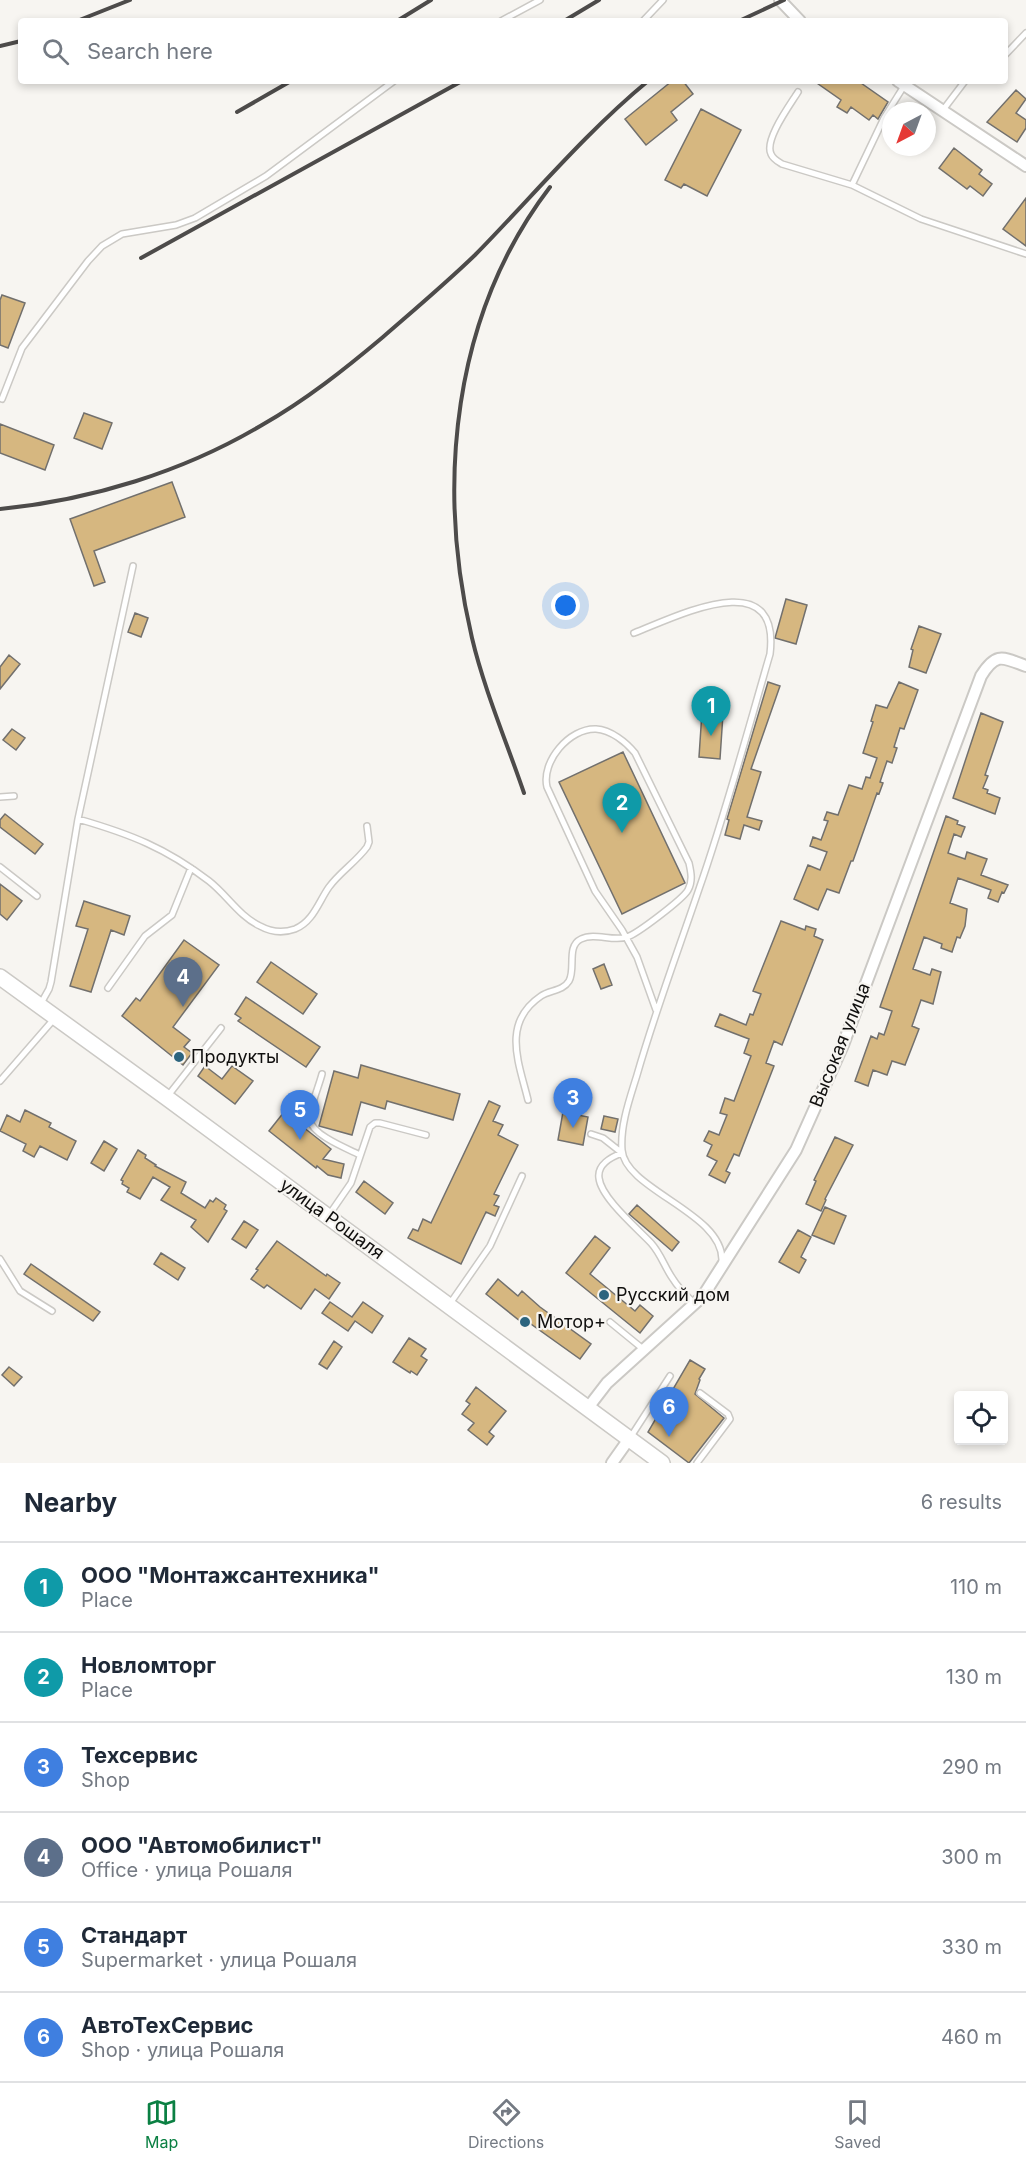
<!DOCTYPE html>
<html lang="en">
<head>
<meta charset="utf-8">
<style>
	body { margin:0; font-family:Inter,sans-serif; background:#f6f6f7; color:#1f2937 }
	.controls { position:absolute; right:18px; bottom:18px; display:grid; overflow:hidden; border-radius:6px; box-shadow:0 3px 9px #0003 }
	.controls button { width:54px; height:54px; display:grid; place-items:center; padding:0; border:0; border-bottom:2px solid #e0e1e3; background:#fff; color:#1f2937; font:30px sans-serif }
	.compass { position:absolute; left:882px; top:102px; width:54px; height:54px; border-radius:50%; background:#fff; box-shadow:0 3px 9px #0003; rotate:221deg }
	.you { position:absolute; left:566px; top:606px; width:21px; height:21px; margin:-15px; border:4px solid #fff; border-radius:50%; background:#1a73e8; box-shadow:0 0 0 9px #1a73e833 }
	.badge { display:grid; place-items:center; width:39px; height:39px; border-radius:50%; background:#0b8043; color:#fff; font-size:20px; font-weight:700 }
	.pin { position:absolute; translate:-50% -50px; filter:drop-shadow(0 2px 3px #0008) }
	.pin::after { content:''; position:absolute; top:32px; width:21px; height:18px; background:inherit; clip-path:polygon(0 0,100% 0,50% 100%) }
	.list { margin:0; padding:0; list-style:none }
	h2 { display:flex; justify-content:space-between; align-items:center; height:78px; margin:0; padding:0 24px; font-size:26px }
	h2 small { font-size:20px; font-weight:400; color:#747a83 }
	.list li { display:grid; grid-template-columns:39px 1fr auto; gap:18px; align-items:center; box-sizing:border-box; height:90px; padding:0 24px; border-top:2px solid #e0e1e3 }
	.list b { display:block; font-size:22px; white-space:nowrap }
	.list p { margin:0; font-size:20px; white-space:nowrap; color:#747a83 }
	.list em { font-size:20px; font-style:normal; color:#747a83 }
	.icon { flex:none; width:33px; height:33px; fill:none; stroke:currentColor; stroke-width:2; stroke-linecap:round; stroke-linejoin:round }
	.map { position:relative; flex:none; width:1026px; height:1463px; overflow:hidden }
	.search { position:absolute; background:#fff; box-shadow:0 3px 9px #0003; left:18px; right:18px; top:18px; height:66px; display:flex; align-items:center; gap:15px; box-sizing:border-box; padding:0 21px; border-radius:6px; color:#747a83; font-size:22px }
	.sheet { height:618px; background:#fff }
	nav { display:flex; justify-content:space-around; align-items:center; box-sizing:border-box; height:84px; border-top:2px solid #e0e1e3; background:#fff; font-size:16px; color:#747a83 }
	nav a { display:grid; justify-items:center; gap:3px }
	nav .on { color:#0b8043 }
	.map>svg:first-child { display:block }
	.building { fill:#d6b780; stroke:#72706d; stroke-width:1.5 }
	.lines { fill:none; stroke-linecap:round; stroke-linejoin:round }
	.service-casing { stroke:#cbc9c5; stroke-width:8 }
	.minor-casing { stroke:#cbc9c5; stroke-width:14 }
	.secondary-casing { stroke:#cbc9c5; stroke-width:18 }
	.service { stroke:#fff; stroke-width:5 }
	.minor { stroke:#fff; stroke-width:10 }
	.secondary { stroke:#fff; stroke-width:15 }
	.rail { stroke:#4d4b4a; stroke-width:4 }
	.poi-dot { fill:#2c647e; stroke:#f7f5f1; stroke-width:2 }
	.labels { text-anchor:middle; stroke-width:4.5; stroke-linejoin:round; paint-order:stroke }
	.street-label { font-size:18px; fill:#100f0e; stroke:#f7f5f1 }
	.poi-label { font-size:18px; fill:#100f0e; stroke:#f7f5f1; text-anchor:start }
</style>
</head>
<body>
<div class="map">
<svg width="1026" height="1463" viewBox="0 0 1026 1463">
	<rect width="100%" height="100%" fill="#f7f5f1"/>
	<!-- building -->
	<path class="building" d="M672 81H683L693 94 671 112 677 120 646 145 625 119Z
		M814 81H858L888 102 878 119 873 115 869 120 851 107 847 113 837 107 841 100Z
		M1016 90 1026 99 1016 113 1026 120V128L1017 142 987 122Z
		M701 109 741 130 707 196 684 184 681 188 665 180Z
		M954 148 982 170 979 174 992 184 983 196 970 186 967 189 939 168Z
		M1026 198V246L1003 229Z
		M2 295 25 303 8 348 0 345V300Z
		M84 413 112 423 102 449 74 438Z
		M0 424 54 445 45 470 0 453Z
		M172 482 185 517 94 551 105 582 94 586 70 519Z
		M786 599 807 605 796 644 775 638Z
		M135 613 148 618 141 637 128 632Z
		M919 626 941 634 926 673 909 667 913 650 911 649Z
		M9 655 20 664 0 689V667Z
		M768 682 780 686 751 769 761 772 747 817 762 821 759 830 744 825 740 839 725 835 729 820 727 819Z
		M899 682 918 690 904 729 900 728 894 747 897 748 892 763 887 761 880 782 883 783 879 794 877 793 853 861H851L839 893 827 889 818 910 794 899 808 865 820 870 827 852 810 846 813 837 821 840 828 821 824 820 827 812 838 815 849 785 862 789 866 777 870 778 877 758 863 753 873 722 871 721 876 705 887 708Z
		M702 712 723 714 720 759 699 757Z
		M981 713 1003 722 985 775 988 776 983 788 988 790 987 793 1000 798 995 814 953 798Z
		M12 729 25 738 16 750 3 740Z
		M623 752 685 883 622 914 559 782Z
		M5 814 43 844 35 854 0 827V820Z
		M946 816 958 821 957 824 965 827 961 837 954 834 948 853 965 859 967 852 987 859 981 875 1008 885 1004 893 1002 892 998 902 988 898 991 890 958 878 950 903 967 909 965 926 960 938 957 937 952 952 941 948 942 944 924 937 913 969 930 975 932 969 941 972 933 1004 921 1000 912 1026 919 1029 905 1065 892 1061 887 1075 873 1070 868 1086 855 1081 871 1036 877 1039 879 1033 884 1035 892 1011 880 1007Z
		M0 884 22 901 7 920 0 914Z
		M84 901 130 916 124 935 111 930 91 992 70 986 88 929 76 926Z
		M781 921 805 930 806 926 816 929 814 936 823 940 782 1045 774 1041 766 1063 774 1066 739 1156 734 1154 726 1171 730 1173 725 1183 709 1175 717 1161 707 1156 712 1145 704 1141 709 1131 719 1135 727 1115 720 1113 725 1098 734 1101 751 1056 744 1053 749 1039 715 1026 720 1014 746 1025 750 1014 753 1015 761 994 753 991Z
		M184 940 219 965 173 1027 190 1040 184 1047 192 1053 183 1065 122 1016 136 998 140 1001Z
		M271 962 317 994 303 1014 257 982Z
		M604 964 612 985 601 989 593 969Z
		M246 997 320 1047 306 1067 238 1021 241 1018 235 1014Z
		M361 1065 460 1094 453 1120 387 1101 385 1109 361 1102 352 1135 319 1126 334 1071 358 1078Z
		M205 1066 222 1079 232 1066 253 1081 235 1104 198 1076Z
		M489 1101 500 1106 493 1121 503 1125 498 1135 518 1145 494 1194 499 1196 494 1205 499 1207 495 1216 486 1212 461 1264 408 1238 413 1229 418 1231 423 1219 431 1223Z
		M25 1110 51 1123 49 1127 76 1141 67 1160 40 1146 34 1157 23 1151 26 1144 0 1131 7 1115 20 1122Z
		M284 1112 331 1149 323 1159 344 1164 341 1178 328 1175 317 1166 316 1168 269 1131Z
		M563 1112 588 1117 583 1145 558 1140Z
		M604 1116 618 1119 615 1132 601 1129Z
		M835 1137 853 1145 825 1199 826 1200 821 1211 806 1204 816 1181 814 1180Z
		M104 1141 117 1149 104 1171 91 1163Z
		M138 1150 146 1155 145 1158 156 1165 155 1166 186 1182 181 1193 205 1208 210 1200 213 1202 216 1198 226 1205 224 1209 227 1211 208 1242 191 1227 196 1220 161 1200 170 1187 153 1177 140 1199 127 1192 129 1188 122 1184 123 1181 121 1180Z
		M364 1181 393 1203 385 1214 356 1192Z
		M637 1205 679 1242 672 1251 629 1214Z
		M825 1207 846 1216 834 1244 812 1235Z
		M244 1221 258 1230 246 1248 232 1239Z
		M798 1230 811 1237 801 1257 806 1260 799 1273 779 1262Z
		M595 1236 610 1248 590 1274 635 1311 640 1305 653 1316 640 1333 566 1273Z
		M277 1241 326 1276 327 1274 340 1283 329 1299 315 1289 301 1309 267 1285 264 1288 251 1279 258 1270 256 1269Z
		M161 1253 185 1268 178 1280 154 1264Z
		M31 1264 100 1312 93 1321 24 1274Z
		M498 1279 518 1296 522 1291 540 1307 591 1344 580 1359 528 1322 525 1325 486 1294Z
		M330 1302 352 1317 363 1302 383 1316 372 1333 355 1321 348 1331 322 1313Z
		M409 1338 426 1349 421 1356 427 1360 417 1375 411 1371 410 1373 393 1362Z
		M334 1341 342 1347 327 1369 319 1364Z
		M690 1360 705 1369 699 1379 700 1380 695 1394 724 1418 689 1463 648 1432Z
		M9 1367 22 1377 14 1386 2 1375Z
		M476 1387 506 1411 489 1432 494 1436 487 1445 468 1430 474 1423 462 1414 470 1404 466 1401Z"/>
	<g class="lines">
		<!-- service casing -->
		<g class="service-casing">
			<path id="service" d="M501 21 540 0
				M643 21 663 0
				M1005 55 1026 33
				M798 92C790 105 764 140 771 154 773 159 777 161 782 164L852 185 921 219 1026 254
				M943 110 965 81
				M852 185 884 118 904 86
				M2 399 22 348 88 261 102 246 122 234 176 225 195 218 266 176 394 81
				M634 633C678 616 781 563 770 654 747 733 726 812 699 889 678 951 655 1012 637 1075 630 1098 620 1125 622 1150 625 1190 724 1213 722 1261
				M0 797 14 796
				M78 819C130 834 166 848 209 881 227 895 239 916 260 926 271 932 284 933 295 929 313 922 319 901 329 887 340 872 356 862 367 847L369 842 367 826
				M0 867 37 896
				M108 988 145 936 172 915 191 868
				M40 1005 49 989 51 982 78 819 133 566
				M322 1074C319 1086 309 1109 310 1120 312 1135 348 1149 360 1155
				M0 1081 54 1019
				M167 1097 221 1028
				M528 1100C519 1063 501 1023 541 996 550 990 563 991 569 981 576 969 566 946 581 939 595 932 613 942 627 937 637 934 683 899 688 890 693 881 691 872 689 863L635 753C626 742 611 730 596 729 569 728 541 762 547 787L595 891 622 930 637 957 656 1010
				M591 1134 603 1138 622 1153C611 1157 597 1165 599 1178 601 1198 638 1229 651 1243 661 1254 665 1268 673 1279 679 1289 687 1296 695 1304
				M329 1215 351 1183 370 1127 375 1123H380L426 1135
				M0 1259 20 1291 52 1311
				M449 1305 490 1246 522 1176
				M610 1322 643 1349
				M630 1438 670 1376
				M697 1463 730 1419 728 1414 700 1393"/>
		</g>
		<!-- minor casing -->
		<g class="minor-casing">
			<path id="minor" d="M780 0 800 21
				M898 81 1026 166
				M587 1409 607 1383 703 1296 796 1150 843 1045 981 676C996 652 1002 657 1026 666
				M612 1463 629 1439"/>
		</g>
		<!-- secondary casing -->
		<g class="secondary-casing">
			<path id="secondary" d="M0 977 167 1098 662 1463"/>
		</g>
		<!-- service -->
		<use href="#service" class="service"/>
		<!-- minor -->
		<use href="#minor" class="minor"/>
		<!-- secondary -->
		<use href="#secondary" class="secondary"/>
		<!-- rail -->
		<path class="rail" d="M77 21 130 0
			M397 21 431 0
			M564 21 599 0
			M739 21 784 0
			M0 46 21 41
			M237 112 291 81
			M141 258 462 81
			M0 509C91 500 183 472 262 425 306 400 345 369 383 337 414 310 446 283 475 255 532 197 585 133 648 81
			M524 793C507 743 484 689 472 638 436 485 452 315 550 187"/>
	</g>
	<!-- markers -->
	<g class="poi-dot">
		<circle cx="179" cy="1057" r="6"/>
		<circle cx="604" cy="1295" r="6"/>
		<circle cx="525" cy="1322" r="6"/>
	</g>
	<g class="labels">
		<!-- street labels -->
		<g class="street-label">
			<text transform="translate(840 1045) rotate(-68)" y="6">Высокая улица</text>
			<text transform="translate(332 1219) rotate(36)" y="6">улица Рошаля</text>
		</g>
		<!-- poi labels -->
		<g class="poi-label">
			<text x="191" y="1063">Продукты</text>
			<text x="616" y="1301">Русский дом</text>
			<text x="537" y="1328">Мотор+</text>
		</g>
	</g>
</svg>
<div class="controls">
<button><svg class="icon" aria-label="locate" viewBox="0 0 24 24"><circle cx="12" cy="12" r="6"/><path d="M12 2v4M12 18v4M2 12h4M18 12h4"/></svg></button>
</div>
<svg class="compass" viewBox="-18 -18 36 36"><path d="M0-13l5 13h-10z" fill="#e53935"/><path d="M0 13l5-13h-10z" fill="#747a83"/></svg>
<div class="you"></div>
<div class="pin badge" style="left:711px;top:736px;background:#0f9aa8">1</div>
<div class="pin badge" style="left:622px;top:833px;background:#0f9aa8">2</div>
<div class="pin badge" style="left:573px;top:1128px;background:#3f7fe0">3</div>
<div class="pin badge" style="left:183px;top:1007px;background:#5c6f8a">4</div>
<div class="pin badge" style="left:300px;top:1140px;background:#3f7fe0">5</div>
<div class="pin badge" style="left:669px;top:1437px;background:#3f7fe0">6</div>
<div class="search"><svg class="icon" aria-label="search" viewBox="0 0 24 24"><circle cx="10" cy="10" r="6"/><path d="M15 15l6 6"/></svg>Search here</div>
</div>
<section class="sheet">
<h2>Nearby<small>6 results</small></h2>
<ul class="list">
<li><span class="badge" style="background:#0f9aa8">1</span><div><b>ООО &quot;Монтажсантехника&quot;</b><p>Place</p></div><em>110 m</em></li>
<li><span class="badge" style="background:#0f9aa8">2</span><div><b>Новломторг</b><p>Place</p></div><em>130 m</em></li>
<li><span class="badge" style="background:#3f7fe0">3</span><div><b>Техсервис</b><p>Shop</p></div><em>290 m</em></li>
<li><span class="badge" style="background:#5c6f8a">4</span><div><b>ООО &quot;Автомобилист&quot;</b><p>Office · улица Рошаля</p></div><em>300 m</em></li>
<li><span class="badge" style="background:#3f7fe0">5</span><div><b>Стандарт</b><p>Supermarket · улица Рошаля</p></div><em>330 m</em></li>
<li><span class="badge" style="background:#3f7fe0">6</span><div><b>АвтоТехСервис</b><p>Shop · улица Рошаля</p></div><em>460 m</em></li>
</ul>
</section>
<nav>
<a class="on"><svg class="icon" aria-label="map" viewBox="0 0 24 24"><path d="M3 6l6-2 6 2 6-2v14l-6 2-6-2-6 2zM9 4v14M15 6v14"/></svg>Map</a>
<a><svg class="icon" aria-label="directions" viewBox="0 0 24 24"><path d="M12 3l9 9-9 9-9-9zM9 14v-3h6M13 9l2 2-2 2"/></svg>Directions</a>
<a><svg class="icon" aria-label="saved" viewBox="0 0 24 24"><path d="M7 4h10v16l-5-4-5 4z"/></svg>Saved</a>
</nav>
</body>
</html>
